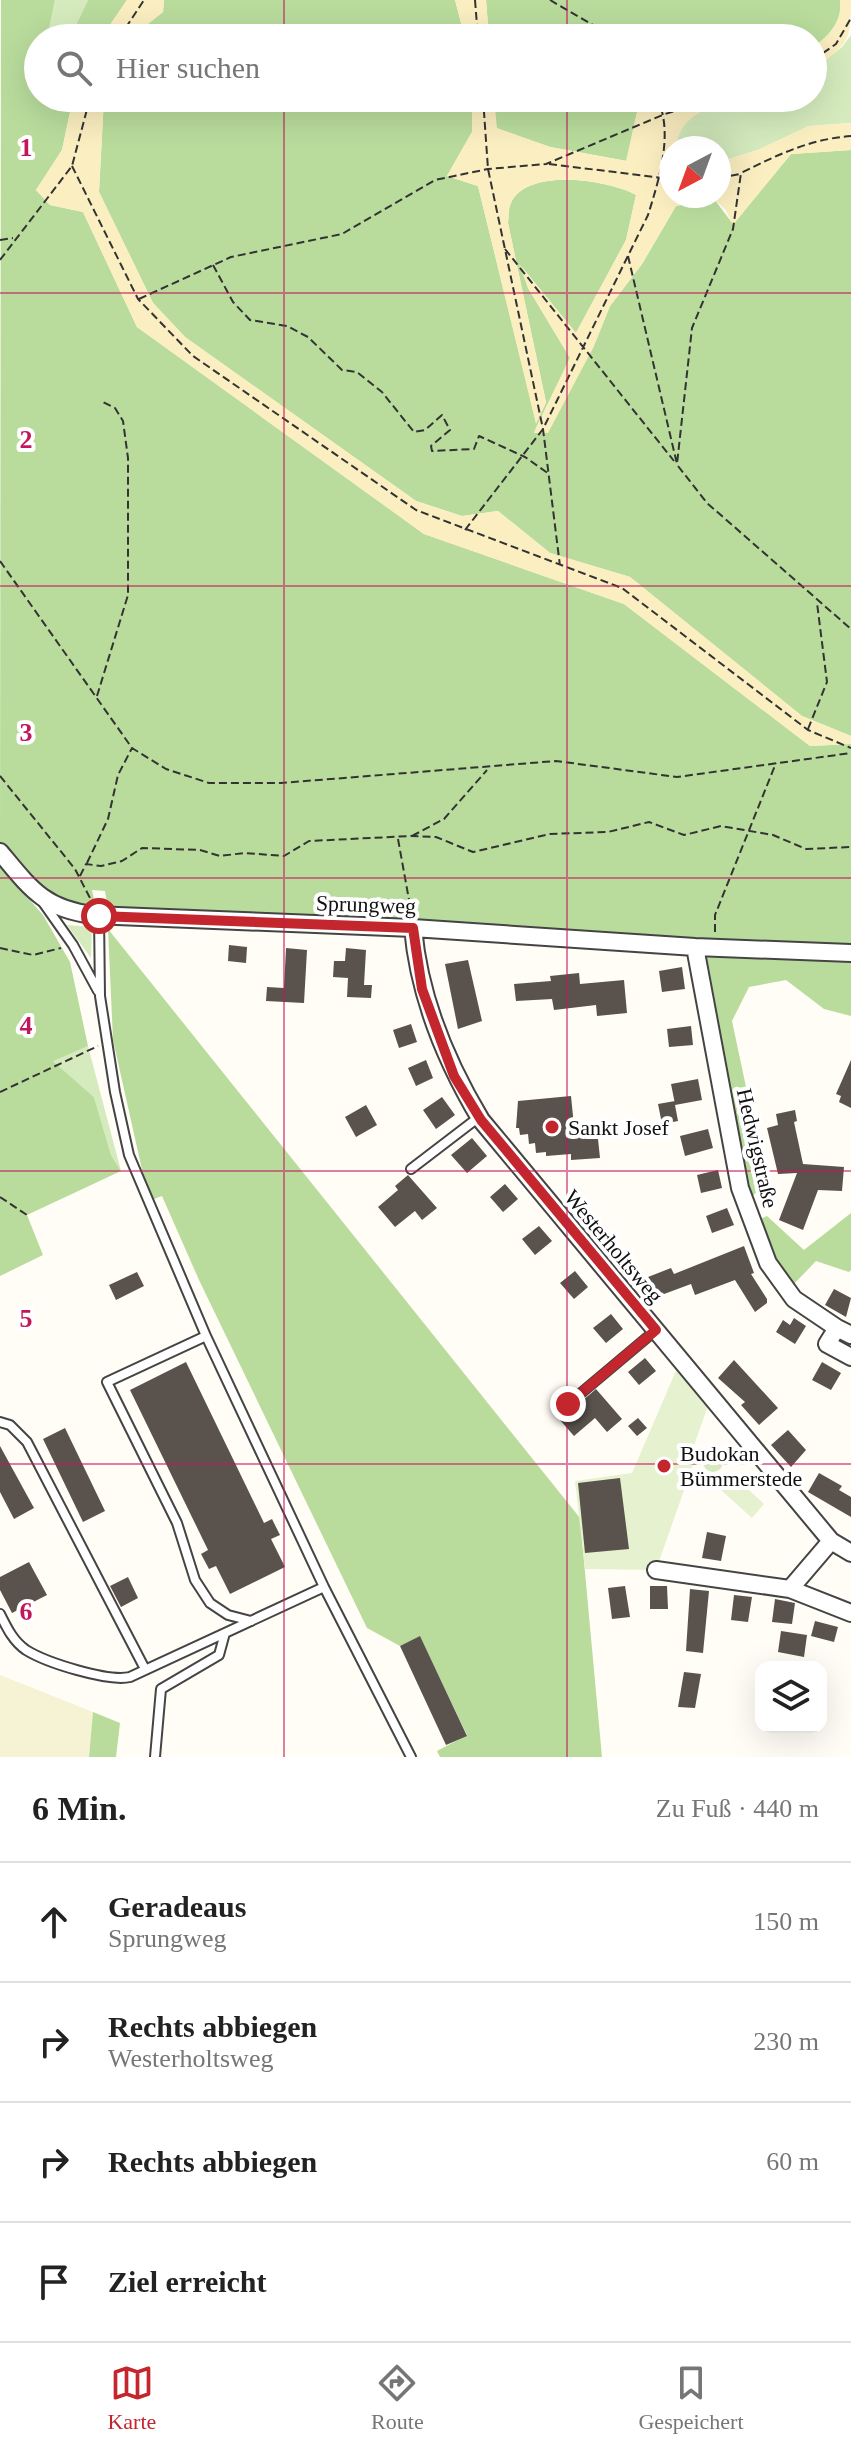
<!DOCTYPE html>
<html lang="de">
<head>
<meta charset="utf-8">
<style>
	body { margin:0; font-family:Georgia,serif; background:#f2f2f2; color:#222 }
	.controls { position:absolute; right:24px; bottom:24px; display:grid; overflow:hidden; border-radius:16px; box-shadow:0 8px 32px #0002 }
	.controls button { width:72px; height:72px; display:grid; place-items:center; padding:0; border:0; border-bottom:2px solid #e0e0e0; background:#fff; color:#222; font:40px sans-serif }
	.compass { position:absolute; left:659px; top:136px; width:72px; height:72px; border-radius:50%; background:#fff; box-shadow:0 8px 32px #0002; rotate:221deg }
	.stop { position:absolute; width:24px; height:24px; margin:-18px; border:6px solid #c4262e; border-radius:50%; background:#fff }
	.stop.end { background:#c4262e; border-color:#fff; box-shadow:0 2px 8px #0008 }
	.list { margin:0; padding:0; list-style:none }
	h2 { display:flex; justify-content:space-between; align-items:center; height:104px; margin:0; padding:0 32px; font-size:34px }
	h2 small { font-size:26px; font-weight:400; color:#767676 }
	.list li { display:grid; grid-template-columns:52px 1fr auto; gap:24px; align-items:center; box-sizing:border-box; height:120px; padding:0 32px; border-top:2px solid #e0e0e0 }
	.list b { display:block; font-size:30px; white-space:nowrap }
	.list p { margin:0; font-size:26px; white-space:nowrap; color:#767676 }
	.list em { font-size:26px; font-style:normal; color:#767676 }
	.icon { flex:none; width:44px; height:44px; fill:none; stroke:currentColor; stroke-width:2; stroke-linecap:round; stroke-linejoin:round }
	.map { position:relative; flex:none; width:851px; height:1757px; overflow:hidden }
	.search { position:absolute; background:#fff; box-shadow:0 8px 32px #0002; left:24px; right:24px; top:24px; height:88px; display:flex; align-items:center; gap:20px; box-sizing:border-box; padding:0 28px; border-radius:44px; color:#767676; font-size:30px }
	.sheet { height:584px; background:#fff }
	nav { display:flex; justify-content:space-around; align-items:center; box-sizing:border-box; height:112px; border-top:2px solid #e0e0e0; background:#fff; font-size:22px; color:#767676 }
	nav a { display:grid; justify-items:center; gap:4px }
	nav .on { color:#c4262e }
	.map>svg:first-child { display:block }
	.farmland { fill:#f6f3d4 }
	.green { fill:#d5ebbd }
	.forest { fill:#b9dc9c }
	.sand { fill:#fbeec1 }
	.pitch { fill:#e6f2cf }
	.building { fill:#5a524d }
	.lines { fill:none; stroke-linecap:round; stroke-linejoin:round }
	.lane-casing { stroke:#444; stroke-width:12 }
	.street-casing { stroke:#444; stroke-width:20 }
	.path { stroke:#333; stroke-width:2; stroke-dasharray:8 4; stroke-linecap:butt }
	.lane { stroke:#fff; stroke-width:8 }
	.street { stroke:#fff; stroke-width:16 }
	.route { stroke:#c4262e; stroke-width:10 }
	.grid { fill:none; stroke:#c2185b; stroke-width:2; stroke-opacity:0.55 }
	.poi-dot { fill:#c4262e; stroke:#fff; stroke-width:3 }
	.labels { text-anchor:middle; stroke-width:8; stroke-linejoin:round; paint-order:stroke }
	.street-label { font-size:22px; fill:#111; stroke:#fff }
	.poi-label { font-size:22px; fill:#111; stroke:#fff; text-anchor:start }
	.grid-label { font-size:26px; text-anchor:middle; font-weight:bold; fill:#c2185b; stroke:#fff; stroke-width:8; stroke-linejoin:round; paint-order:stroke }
</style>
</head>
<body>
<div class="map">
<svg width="851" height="1757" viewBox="0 0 851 1757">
	<rect width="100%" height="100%" fill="#fffdf5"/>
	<!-- farmland -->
	<path class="farmland" d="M0 1675 93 1712 89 1757H0Z"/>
	<!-- green -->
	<path class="green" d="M55 0H88L76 25 48 34Z
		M851 35V123L809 126 758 150 719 162V148H676C681 90 772 98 813 98V70L842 47Z
		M67 925 92 927 91 958Z
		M88 1046 121 1171 111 1155 94 1097 52 1060Z
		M703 1462a10 10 0 1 1 20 0a10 10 0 1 1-20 0Z"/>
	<!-- forest -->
	<path class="forest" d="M1 0H55L48 34 76 25 88 0H127L101 38H38V98H73L62 150 36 190 50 205 83 212 137 327 424 534 624 604 810 746 851 744V948L108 909 105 891 92 890 96 908 56 903 0 845Z
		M164 0H455L465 38H130L163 12Z
		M486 0H840C843 21 829 36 813 47V38H489Z
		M104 98H472V132L447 176 478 186 536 422 546 402 508 223C509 217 508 208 511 203 527 167 609 180 636 195L626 240 576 333 522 267 528 288 570 358 534 432 593 348 610 306 642 264 676 206 714 199 733 224 791 154 851 150V736L802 716 630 577 550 553 498 511 462 516 416 501 185 337 153 303 99 192Z
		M494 98H640L627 161 550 147 496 128Z
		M0 866 43 915 70 962 88 1046 53 1061 94 1097 111 1155 121 1171 27 1215 43 1255 0 1276Z
		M108 929 580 1518 602 1757H440L437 1751 467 1735 420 1637 400 1646 367 1628 199 1280 162 1196 149 1201 113 1040Z
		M701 957 851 962V1016L824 1009 786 980 749 987 732 1021 756 1134 759 1189 751 1198 741 1174Z
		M851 1213V1270L849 1272 816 1261 791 1287 781 1273 760 1219 767 1216 804 1250Z
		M93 1712 120 1723 116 1757H89Z"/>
	<!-- sand -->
	<path class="sand" d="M127 0H164L163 12 130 38H101Z
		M455 0H486L489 38H465Z
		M840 0H851C851 45 847 43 813 70V47C829 36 843 21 840 0Z
		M73 98H104L99 192 153 303 185 337 416 501 462 516 498 511 550 553 630 577 802 716 851 736V744L810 746 624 604 424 534 137 327 83 212 50 205 36 190 62 150Z
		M472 98H494L497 128 550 147 626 161 640 98H741C713 106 679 113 676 148H671V196H719V162L758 150 809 126 851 123V150L791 154 733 225 725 209 714 199 676 206 642 264 610 306 593 348 548 433H534L570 358 528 288 519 264 576 333 626 240 636 195C610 180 527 167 511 203 508 208 509 217 508 223L546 403 536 424 478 186 447 176 472 132Z"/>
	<!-- pitch -->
	<path class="pitch" d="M681 1359 711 1397 691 1454 695 1459 656 1570 585 1569 575 1481 632 1473Z
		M734 1476 764 1504 752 1518 721 1490Z"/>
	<!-- building -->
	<path class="building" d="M229 945 247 947 246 963 228 961Z
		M286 948 307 950 304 1003 266 1001 267 987 284 988Z
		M346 948 366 950 364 985H372L371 998 347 997 348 978 333 977 334 961H345Z
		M468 960 482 1021 458 1029 445 964Z
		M682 967 685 989 662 992 659 971Z
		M579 973 580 984 624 980 627 1013 597 1016 596 1005 554 1010 552 999 516 1001 514 984 551 981 550 976Z
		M411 1024 417 1042 399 1048 393 1030Z
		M691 1026 693 1045 669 1047 667 1029Z
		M426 1060 433 1078 416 1086 408 1068Z
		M851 1060V1108L839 1102 841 1096 836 1094Z
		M698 1079 702 1100 675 1105 678 1121 662 1124 658 1104 675 1101V1104L671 1084Z
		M571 1096 574 1126 587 1125 588 1135 598 1139 600 1158 571 1160V1154L546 1156V1152L536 1153 535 1143 529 1144 528 1134 520 1135 519 1128H516L518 1101Z
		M442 1097 455 1115 436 1129 423 1110Z
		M366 1105 377 1125 356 1137 345 1117Z
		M795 1110 797 1121 794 1122 803 1164 844 1167 842 1191 818 1190 803 1230 779 1220 797 1173 778 1174 767 1128 778 1125 776 1114Z
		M708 1129 713 1148 685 1156 680 1136Z
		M472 1138 487 1156 467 1173 451 1155Z
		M718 1170 722 1188 701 1193 697 1175Z
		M408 1175 437 1208 422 1220 415 1211 395 1227 378 1207 398 1190 395 1186Z
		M505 1184 518 1199 503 1212 490 1197Z
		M727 1208 734 1225 712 1233 706 1216Z
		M539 1226 552 1241 535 1255 522 1239Z
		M744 1246 754 1273 751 1274 767 1299V1303L755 1312 735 1280 695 1295 691 1284 656 1297 648 1277 671 1268 674 1274Z
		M575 1271 588 1287 574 1299 560 1283Z
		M137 1272 144 1286 116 1300 109 1285Z
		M834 1289 851 1298 846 1317 825 1305Z
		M611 1314 623 1329 606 1343 593 1328Z
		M794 1318 806 1326 795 1344 776 1332 783 1320 790 1325Z
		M645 1358 656 1371 639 1385 628 1372Z
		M734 1360 778 1408 759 1425 741 1405 745 1402 718 1378Z
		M186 1362 264 1523 272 1519 280 1535 271 1539 285 1567 230 1594 216 1566 209 1569 201 1554 208 1550 130 1390Z
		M822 1362 841 1373 831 1390 812 1380Z
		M596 1389 622 1419 607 1432 595 1418 574 1436 560 1420Z
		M638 1418 647 1428 637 1436 628 1426Z
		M65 1428 105 1511 83 1522 43 1439Z
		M788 1430 806 1450 791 1467 771 1445Z
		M0 1446 34 1508 14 1519 0 1492Z
		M819 1473 842 1486 839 1490 851 1497V1517L808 1492Z
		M620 1478 629 1549 585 1553 578 1483Z
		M707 1532 726 1536 721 1561 702 1558Z
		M29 1562 47 1595 12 1613 0 1590V1577Z
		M128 1577 138 1598 121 1607 110 1586Z
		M625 1586 630 1617 612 1619 608 1588Z
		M650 1586H667L668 1609H650Z
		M690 1589 709 1591 703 1653 686 1651Z
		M734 1595 752 1597 748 1622 731 1620Z
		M775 1599 795 1603 792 1624 772 1622Z
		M815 1621 838 1627 834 1642 811 1636Z
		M781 1631 807 1635 804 1657 778 1652Z
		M420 1636 467 1736 446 1745 400 1646Z
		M684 1672 701 1674 695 1708 678 1707Z"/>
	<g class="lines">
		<!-- lane casing -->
		<g class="lane-casing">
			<path id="lane" d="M42 901 73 945 98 991
				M99 916 100 996 115 1092 129 1155 206 1336 324 1587 411 1757
				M411 1169 479 1117
				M206 1336 107 1382 177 1523 195 1580 210 1603 228 1615 251 1621
				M568 1404 656 1330
				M0 1422 10 1425 27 1442 145 1669
				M0 1614C7 1628 13 1641 26 1650 47 1663 108 1682 130 1677L324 1587
				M155 1757 161 1689 219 1655 225 1633"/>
		</g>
		<!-- street casing -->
		<g class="street-casing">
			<path id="street" d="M0 852C30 888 44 909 93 915L413 928 695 947 851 953
				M413 928C419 997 445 1060 481 1120L831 1541 851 1553
				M695 947 740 1188 768 1263 794 1299 837 1328
				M851 1335 837 1328 827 1344 851 1357
				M831 1541 790 1589 851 1613
				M656 1570 790 1589"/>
		</g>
		<!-- path -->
		<path class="path" d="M475 0 478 38
			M550 0 615 38
			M119 38 144 0
			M813 60 836 44 851 18
			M483 98 488 169 543 429 560 566
			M549 164 671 179
			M72 166 138 299 193 356 416 510 622 588 808 730 851 748
			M719 178 740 174
			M0 240 13 238
			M505 249 674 461
			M628 256 677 464 692 328 733 229 741 173C777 155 810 139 851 136
			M0 260 72 166 90 98
			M213 265 233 302 250 320 287 326 308 337 342 370 357 372 382 392 414 432 425 430 442 415 450 430 431 446 432 451 474 449 479 436 525 457 549 474
			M139 299 231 257 342 234 435 180 488 169 546 164 665 114 717 98
			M678 466 707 503 851 629
			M465 530 543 429 648 215C659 180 674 132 657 98
			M0 561 132 748 166 769 209 783H281L556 761 677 777 851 753
			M97 696 128 595V458L123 421 115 408 103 402
			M808 729 827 682 817 603
			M0 776 75 869 91 900
			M412 836 444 819 487 770
			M398 839 411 911
			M87 863 108 819 118 775 132 748
			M80 876 86 864 101 866 122 861 142 848 200 850 220 856 244 853 284 856 309 841 411 836 436 837 473 852 550 834 608 832 649 822 684 835 721 826 773 835 806 849 851 847
			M715 932V915L776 763
			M0 948 33 955 61 948
			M0 1092 98 1046
			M0 1197 27 1215"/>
		<!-- lane -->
		<use href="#lane" class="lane"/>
		<!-- street -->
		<use href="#street" class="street"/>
	</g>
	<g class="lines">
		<!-- route -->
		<path class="route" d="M99 916 413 928 422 989 454 1076 481 1120 656 1330 568 1404"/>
	</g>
	<!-- grid -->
	<path class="grid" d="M284 0V38M567 0V38M284 98V1757M567 98V1757M0 293H851M0 586H851M0 878H851M0 1171H851M0 1464H851"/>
	<!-- markers -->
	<g class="poi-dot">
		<circle cx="552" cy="1127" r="8"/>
		<circle cx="664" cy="1466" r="8"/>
	</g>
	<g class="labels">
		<!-- street labels -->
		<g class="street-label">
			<text transform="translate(366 904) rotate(2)" y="8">Sprungweg</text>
			<text transform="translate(758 1148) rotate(77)" y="8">Hedwigstraße</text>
			<text transform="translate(614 1246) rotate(50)" y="8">Westerholtsweg</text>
		</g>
		<!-- poi labels -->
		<g class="poi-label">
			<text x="568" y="1135">Sankt Josef</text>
			<text x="680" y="1461">Budokan<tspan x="680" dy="25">Bümmerstede</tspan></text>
		</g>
	</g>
	<g class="grid-label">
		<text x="26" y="156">1</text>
		<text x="26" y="448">2</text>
		<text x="26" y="741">3</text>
		<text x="26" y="1034">4</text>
		<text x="26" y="1327">5</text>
		<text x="26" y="1620">6</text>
	</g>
</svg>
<div class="controls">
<button><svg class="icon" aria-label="layers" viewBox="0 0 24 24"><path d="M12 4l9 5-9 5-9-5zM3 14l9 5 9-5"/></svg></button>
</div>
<svg class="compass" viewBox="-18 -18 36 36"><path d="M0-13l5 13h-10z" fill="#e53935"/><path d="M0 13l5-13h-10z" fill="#767676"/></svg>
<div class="stop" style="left:99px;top:916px"></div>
<div class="stop end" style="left:568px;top:1404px"></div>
<div class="search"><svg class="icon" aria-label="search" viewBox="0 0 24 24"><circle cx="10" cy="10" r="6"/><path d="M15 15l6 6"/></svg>Hier suchen</div>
</div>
<section class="sheet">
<h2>6 Min.<small>Zu Fuß · 440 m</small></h2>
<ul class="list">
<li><svg class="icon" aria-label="ahead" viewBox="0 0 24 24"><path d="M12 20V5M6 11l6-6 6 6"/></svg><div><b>Geradeaus</b><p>Sprungweg</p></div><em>150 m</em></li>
<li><svg class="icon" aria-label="right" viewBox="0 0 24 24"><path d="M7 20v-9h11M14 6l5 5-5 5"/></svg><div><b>Rechts abbiegen</b><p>Westerholtsweg</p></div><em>230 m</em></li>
<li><svg class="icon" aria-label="right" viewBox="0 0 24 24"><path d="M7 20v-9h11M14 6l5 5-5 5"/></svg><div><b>Rechts abbiegen</b></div><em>60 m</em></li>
<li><svg class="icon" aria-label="arrive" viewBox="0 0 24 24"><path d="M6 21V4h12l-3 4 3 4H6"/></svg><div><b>Ziel erreicht</b></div></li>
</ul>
</section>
<nav>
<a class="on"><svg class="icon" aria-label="map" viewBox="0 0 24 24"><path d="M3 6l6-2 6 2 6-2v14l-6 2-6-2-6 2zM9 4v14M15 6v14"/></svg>Karte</a>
<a><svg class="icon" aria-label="directions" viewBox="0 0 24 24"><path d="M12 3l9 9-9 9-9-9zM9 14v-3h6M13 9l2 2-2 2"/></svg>Route</a>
<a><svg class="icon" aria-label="saved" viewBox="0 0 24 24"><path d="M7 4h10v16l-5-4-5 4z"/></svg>Gespeichert</a>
</nav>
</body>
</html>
